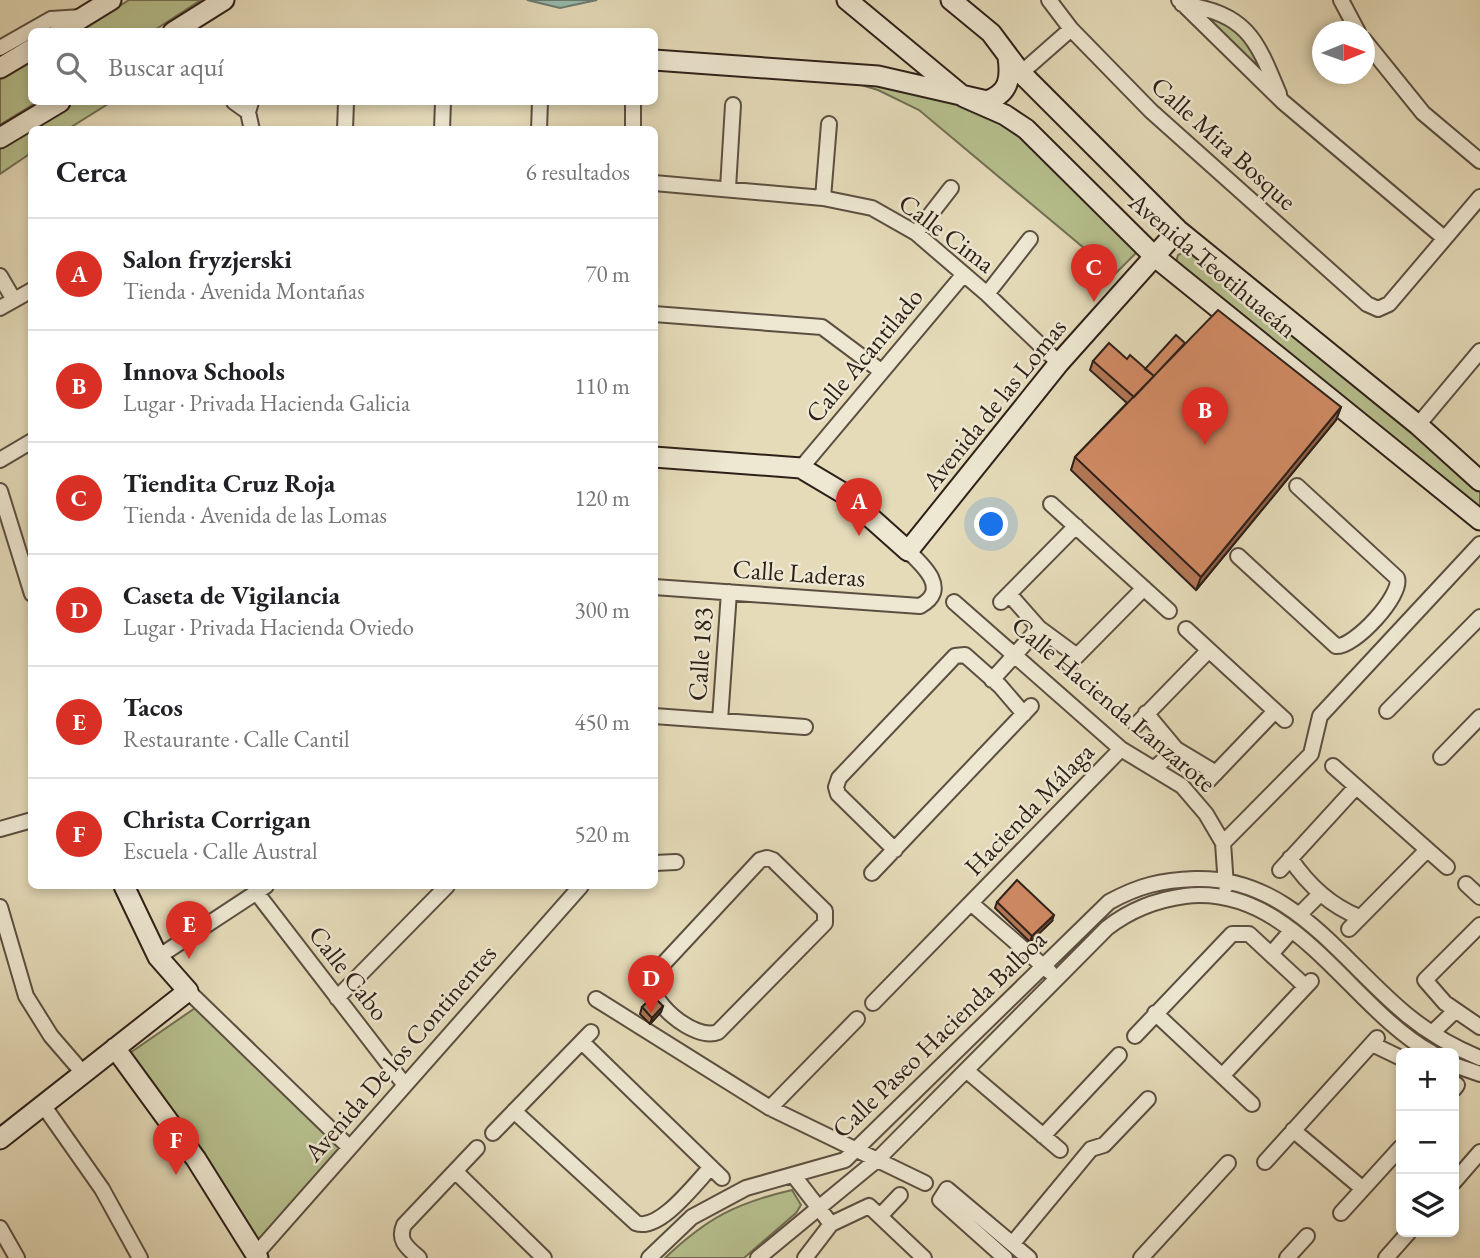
<!DOCTYPE html>
<html lang="es">
<head>
<meta charset="utf-8">
<style>
	body { margin:0; font-family:"EB Garamond",serif; background:#f2f2f2; color:#202124 }
	.controls { position:absolute; right:21px; bottom:21px; display:grid; overflow:hidden; border-radius:10px; box-shadow:0 4px 10px #0003 }
	.controls button { width:63px; height:63px; display:grid; place-items:center; padding:0; border:0; border-bottom:2px solid #e0e0e0; background:#fff; color:#202124; font:35px sans-serif }
	.compass { position:absolute; left:1312px; top:21px; width:63px; height:63px; border-radius:50%; background:#fff; box-shadow:0 4px 10px #0003; rotate:89deg }
	.you { position:absolute; left:992px; top:525px; width:24px; height:24px; margin:-18px; border:5px solid #fff; border-radius:50%; background:#1a73e8; box-shadow:0 0 0 10px #1a73e833 }
	.badge { display:grid; place-items:center; width:46px; height:46px; border-radius:50%; background:#d93025; color:#fff; font-size:23px; font-weight:700 }
	.pin { position:absolute; translate:-50% -58px; filter:drop-shadow(0 2px 4px #0008) }
	.pin::after { content:''; position:absolute; top:37px; width:24px; height:21px; background:inherit; clip-path:polygon(0 0,100% 0,50% 100%) }
	.list { margin:0; padding:0; list-style:none }
	h2 { display:flex; justify-content:space-between; align-items:center; height:91px; margin:0; padding:0 28px; font-size:30px }
	h2 small { font-size:23px; font-weight:400; color:#757577 }
	.list li { display:grid; grid-template-columns:46px 1fr auto; gap:21px; align-items:center; box-sizing:border-box; height:112px; padding:0 28px; border-top:2px solid #e0e0e0 }
	.list b { display:block; font-size:26px; white-space:nowrap }
	.list p { margin:0; font-size:23px; white-space:nowrap; color:#757577 }
	.list em { font-size:23px; font-style:normal; color:#757577 }
	.icon { flex:none; width:38px; height:38px; fill:none; stroke:currentColor; stroke-width:2; stroke-linecap:round; stroke-linejoin:round }
	.map { position:relative; flex:none; width:1480px; height:1258px; overflow:hidden }
	.search { position:absolute; background:#fff; box-shadow:0 4px 10px #0003; left:28px; top:28px; width:630px; height:77px; display:flex; align-items:center; gap:18px; box-sizing:border-box; padding:0 24px; border-radius:10px; color:#757577; font-size:26px }
	.panel { position:absolute; background:#fff; box-shadow:0 4px 10px #0003; left:28px; top:126px; width:630px; height:763px; border-radius:10px }
	.map>svg:first-child { display:block }
	.green { fill:#b6c08e; stroke:#727054; stroke-width:2 }
	.water { fill:#96bbae; stroke:#6c7d72; stroke-width:2 }
	.lines { fill:none; stroke-linecap:round; stroke-linejoin:round }
	.street-casing { stroke:#5c4f41; stroke-width:18 }
	.secondary-casing { stroke:#2e2019; stroke-width:23 }
	.street { stroke:#eee8d2; stroke-width:14 }
	.secondary { stroke:#eee8d2; stroke-width:19 }
	.wall { fill:#b37756; stroke:#2e2019; stroke-width:2 }
	.shaded-wall { fill:#926146; stroke:#2e2019; stroke-width:2 }
	.building { fill:#d08a64; stroke:#2e2019; stroke-width:2 }
	.labels { text-anchor:middle; stroke-width:5; stroke-linejoin:round; paint-order:stroke }
	.street-label { font-size:26px; fill:#2e2019; stroke:#eee8d2 }
</style>
</head>
<body>
<div class="map">
<svg width="1480" height="1258" viewBox="0 0 1480 1258">
	<rect width="100%" height="100%" fill="#e5dbb9"/>
	<filter id="stains"><feTurbulence type="fractalNoise" baseFrequency=".00286" numOctaves="4"/><feColorMatrix values="0 0 0 0 .2 0 0 0 0 .09 0 0 0 0 .02 0 0 0 .5 -.17"/></filter>
	<radialGradient id="worn" r=".72"><stop offset=".6" stop-color="#630" stop-opacity="0"/><stop offset="1" stop-color="#630" stop-opacity=".3"/></radialGradient>
	<!-- green -->
	<path class="green" d="M129 0H201L153 31 79 32Z
		M1189 7 1240 28 1275 92Z
		M31 61 32 102H37L0 125V79Z
		M868 80 964 97 1024 134 1140 249 1115 274 919 110 878 90 858 84Z
		M75 102H111L68 129 32 130 31 153 0 174V148Z
		M1189 250 1480 489V516L1176 262 1178 255Z
		M198 1006 346 1150 257 1247 127 1055Z
		M792 1190 801 1205 796 1213 744 1258H665C707 1218 736 1203 792 1190Z"/>
	<!-- water -->
	<path class="water" d="M527 0H597L560 8Z"/>
	<g class="lines">
		<!-- street casing -->
		<g class="street-casing">
			<path id="street" d="M1049 0 1071 29 1151 111 1367 304 1378 309 1389 304 1480 197
				M1179 0 1283 102 1444 238
				M1341 0 1358 32
				M1182 4C1247 14 1256 38 1279 94
				M1364 40 1423 113 1480 161
				M0 48 51 19 81 17
				M1021 73 1071 29
				M234 102 248 112
				M251 102 248 112 252 130
				M345 130 346 102
				M442 130 443 102
				M539 130 540 102
				M633 130V102
				M654 183 823 198 872 208 916 233 987 294 1059 363
				M728 188 733 105
				M823 198 829 124
				M916 233 951 188
				M0 276 14 300
				M987 294 1030 239
				M0 308 32 290
				M654 314 822 327 881 371
				M1418 425 1480 351
				M0 460 32 441
				M801 468 964 274
				M0 491 32 594
				M1051 504 1169 611
				M1238 556 1336 646C1354 648 1403 595 1397 578L1297 486
				M654 587 920 606C950 590 924 566 908 551
				M1009 594 1039 628 1077 656
				M954 602 1121 749 1182 786 1206 814 1223 843 1226 886
				M1001 602 1076 526
				M1186 629 1285 720
				M1069 664 1144 588
				M992 680 1039 628
				M1387 711 1480 617
				M1146 713 1176 749 1216 773
				M654 716 805 727
				M720 720 729 592
				M1136 725 1209 650
				M1441 757 1480 717
				M1333 766 1447 867
				M1156 767 1176 749
				M1209 780 1275 711
				M0 829 32 820
				M1223 843 1311 754 1320 716 1480 544
				M895 850 838 794 836 787 839 778 955 656 965 655 1000 686 1024 714
				M767 858 773 860 825 911V923L718 1032C695 1042 643 999 653 975L760 860Z
				M1290 858C1308 885 1329 905 1359 917
				M654 863 676 862
				M1280 870 1356 787
				M872 873 1031 706
				M1466 884 1480 897
				M256 892 404 1084
				M972 904 1050 972
				M0 907 26 996 51 1036 83 1073
				M1300 914 1320 894
				M1480 925 1425 980 1445 1003 1480 1027
				M1349 929 1427 850
				M1272 953 1292 930
				M158 957 266 886
				M188 991 349 1147
				M337 998 447 886
				M596 999 770 1108 925 1183
				M873 1003 1121 749
				M1155 1013 1252 1104
				M1432 1033 1455 1011
				M1135 1036 1232 934H1249L1305 986
				M582 1042 722 1178
				M1372 1044 1401 1058
				M1454 1065 1480 1074
				M967 1071 1060 1150
				M1222 1076 1311 981
				M1454 1089 1457 1085
				M43 1105 102 1189 140 1258
				M770 1108 857 1019
				M514 1111 636 1223C659 1232 695 1184 711 1167
				M1293 1130 1363 1189
				M493 1133 591 1032
				M1043 1136 1119 1055
				M1265 1162 1377 1038
				M455 1171 544 1258
				M794 1176 831 1224
				M1454 1182 1480 1152
				M1341 1213 1401 1147
				M881 1215 900 1195
				M0 1228 17 1258
				M1013 1243 1091 1149 1104 1145 1148 1099
				M256 1254 581 886
				M419 1258C408 1248 397 1241 404 1225L477 1148
				M649 1258 692 1217 746 1188 845 1160 1109 902C1138 886 1161 880 1195 879 1291 876 1340 960 1407 1015 1429 1033 1453 1047 1480 1058
				M758 1258 878 1159 1107 928C1130 910 1155 900 1185 896 1293 883 1350 1008 1432 1053
				M805 1258 831 1224 869 1206 924 1258
				M1005 1258 940 1200 947 1189 1029 1258
				M1141 1258 1228 1163
				M1287 1258 1307 1236
				M1386 1258 1409 1232"/>
		</g>
		<!-- secondary casing -->
		<g class="secondary-casing">
			<path id="secondary" d="M847 0 964 97 1005 115 1026 129 1154 256 1480 520
				M951 0 991 33 1021 73 1178 230 1418 425 1480 481
				M59 32 111 0
				M173 32 224 0
				M654 60 878 76 987 101C1009 93 1011 79 1008 57
				M0 68 32 49
				M0 138 60 102
				M654 457 801 468 843 493 908 551 1059 363 1178 230
				M115 1048 196 1159 258 1258
				M0 1139 188 991 158 957 124 886"/>
		</g>
		<!-- street -->
		<use href="#street" class="street"/>
		<!-- secondary -->
		<use href="#secondary" class="secondary"/>
	</g>
	<!-- wall -->
	<path class="wall" d="M1185 343 1341 407 1336 420 1196 590 1071 470 1075 457 1127 403 1090 370 1093 361 1127 359 1145 369Z
		M997 902 1052 921 1030 942 995 908Z
		M663 1006 661 1012 650 1024 640 1014 642 1007Z"/>
	<!-- shaded-wall -->
	<path class="shaded-wall" d="M1341 407 1336 420 1196 590 1201 577Z
		M1054 915 1052 921 1030 942 1032 936Z
		M663 1006 661 1012 650 1024 652 1018Z"/>
	<!-- building -->
	<path class="building" d="M1218 310 1341 407 1201 577 1075 457Z
		M1176 335 1185 343 1154 376 1145 369Z
		M1109 343 1127 359 1130 355 1154 376 1134 397 1093 361Z
		M1017 880 1054 915 1032 936 997 902Z
		M653 996 663 1006 652 1018 642 1007Z"/>
	<g class="labels">
		<!-- street labels -->
		<g class="street-label">
			<text transform="translate(1224 143) rotate(42)" y="9">Calle Mira Bosque</text>
			<text transform="translate(947 233) rotate(37)" y="9">Calle Cima</text>
			<text transform="translate(1213 265) rotate(40)" y="9">Avenida Teotihuacán</text>
			<text transform="translate(864 355) rotate(-50)" y="9">Calle Acantilado</text>
			<text transform="translate(994 404) rotate(-51)" y="9">Avenida de las Lomas</text>
			<text transform="translate(799 573) rotate(4)" y="9">Calle Laderas</text>
			<text transform="translate(700 654) rotate(-86)" y="9">Calle 183</text>
			<text transform="translate(1114 704) rotate(40)" y="9">Calle Hacienda Lanzarote</text>
			<text transform="translate(1029 809) rotate(-46)" y="9">Hacienda Málaga</text>
			<text transform="translate(349 973) rotate(52)" y="9">Calle Cabo</text>
			<text transform="translate(939 1034) rotate(-44)" y="9">Calle Paseo Hacienda Balboa</text>
			<text transform="translate(400 1053) rotate(-49)" y="9">Avenida De los Continentes</text>
		</g>
	</g>
	<rect width="100%" height="100%" filter="url(#stains)"/>
	<rect width="100%" height="100%" fill="url(#worn)"/>
</svg>
<div class="controls">
<button>+</button>
<button>−</button>
<button><svg class="icon" aria-label="layers" viewBox="0 0 24 24"><path d="M12 4l9 5-9 5-9-5zM3 14l9 5 9-5"/></svg></button>
</div>
<svg class="compass" viewBox="-18 -18 36 36"><path d="M0-13l5 13h-10z" fill="#e53935"/><path d="M0 13l5-13h-10z" fill="#757577"/></svg>
<div class="you"></div>
<div class="pin badge" style="left:859px;top:536px">A</div>
<div class="pin badge" style="left:1205px;top:445px">B</div>
<div class="pin badge" style="left:1094px;top:302px">C</div>
<div class="pin badge" style="left:651px;top:1013px">D</div>
<div class="pin badge" style="left:189px;top:959px">E</div>
<div class="pin badge" style="left:176px;top:1175px">F</div>
<div class="search"><svg class="icon" aria-label="search" viewBox="0 0 24 24"><circle cx="10" cy="10" r="6"/><path d="M15 15l6 6"/></svg>Buscar aquí</div>
<section class="panel">
<h2>Cerca<small>6 resultados</small></h2>
<ul class="list">
<li><span class="badge">A</span><div><b>Salon fryzjerski</b><p>Tienda · Avenida Montañas</p></div><em>70 m</em></li>
<li><span class="badge">B</span><div><b>Innova Schools</b><p>Lugar · Privada Hacienda Galicia</p></div><em>110 m</em></li>
<li><span class="badge">C</span><div><b>Tiendita Cruz Roja</b><p>Tienda · Avenida de las Lomas</p></div><em>120 m</em></li>
<li><span class="badge">D</span><div><b>Caseta de Vigilancia</b><p>Lugar · Privada Hacienda Oviedo</p></div><em>300 m</em></li>
<li><span class="badge">E</span><div><b>Tacos</b><p>Restaurante · Calle Cantil</p></div><em>450 m</em></li>
<li><span class="badge">F</span><div><b>Christa Corrigan</b><p>Escuela · Calle Austral</p></div><em>520 m</em></li>
</ul>
</section>
</div>
</body>
</html>
